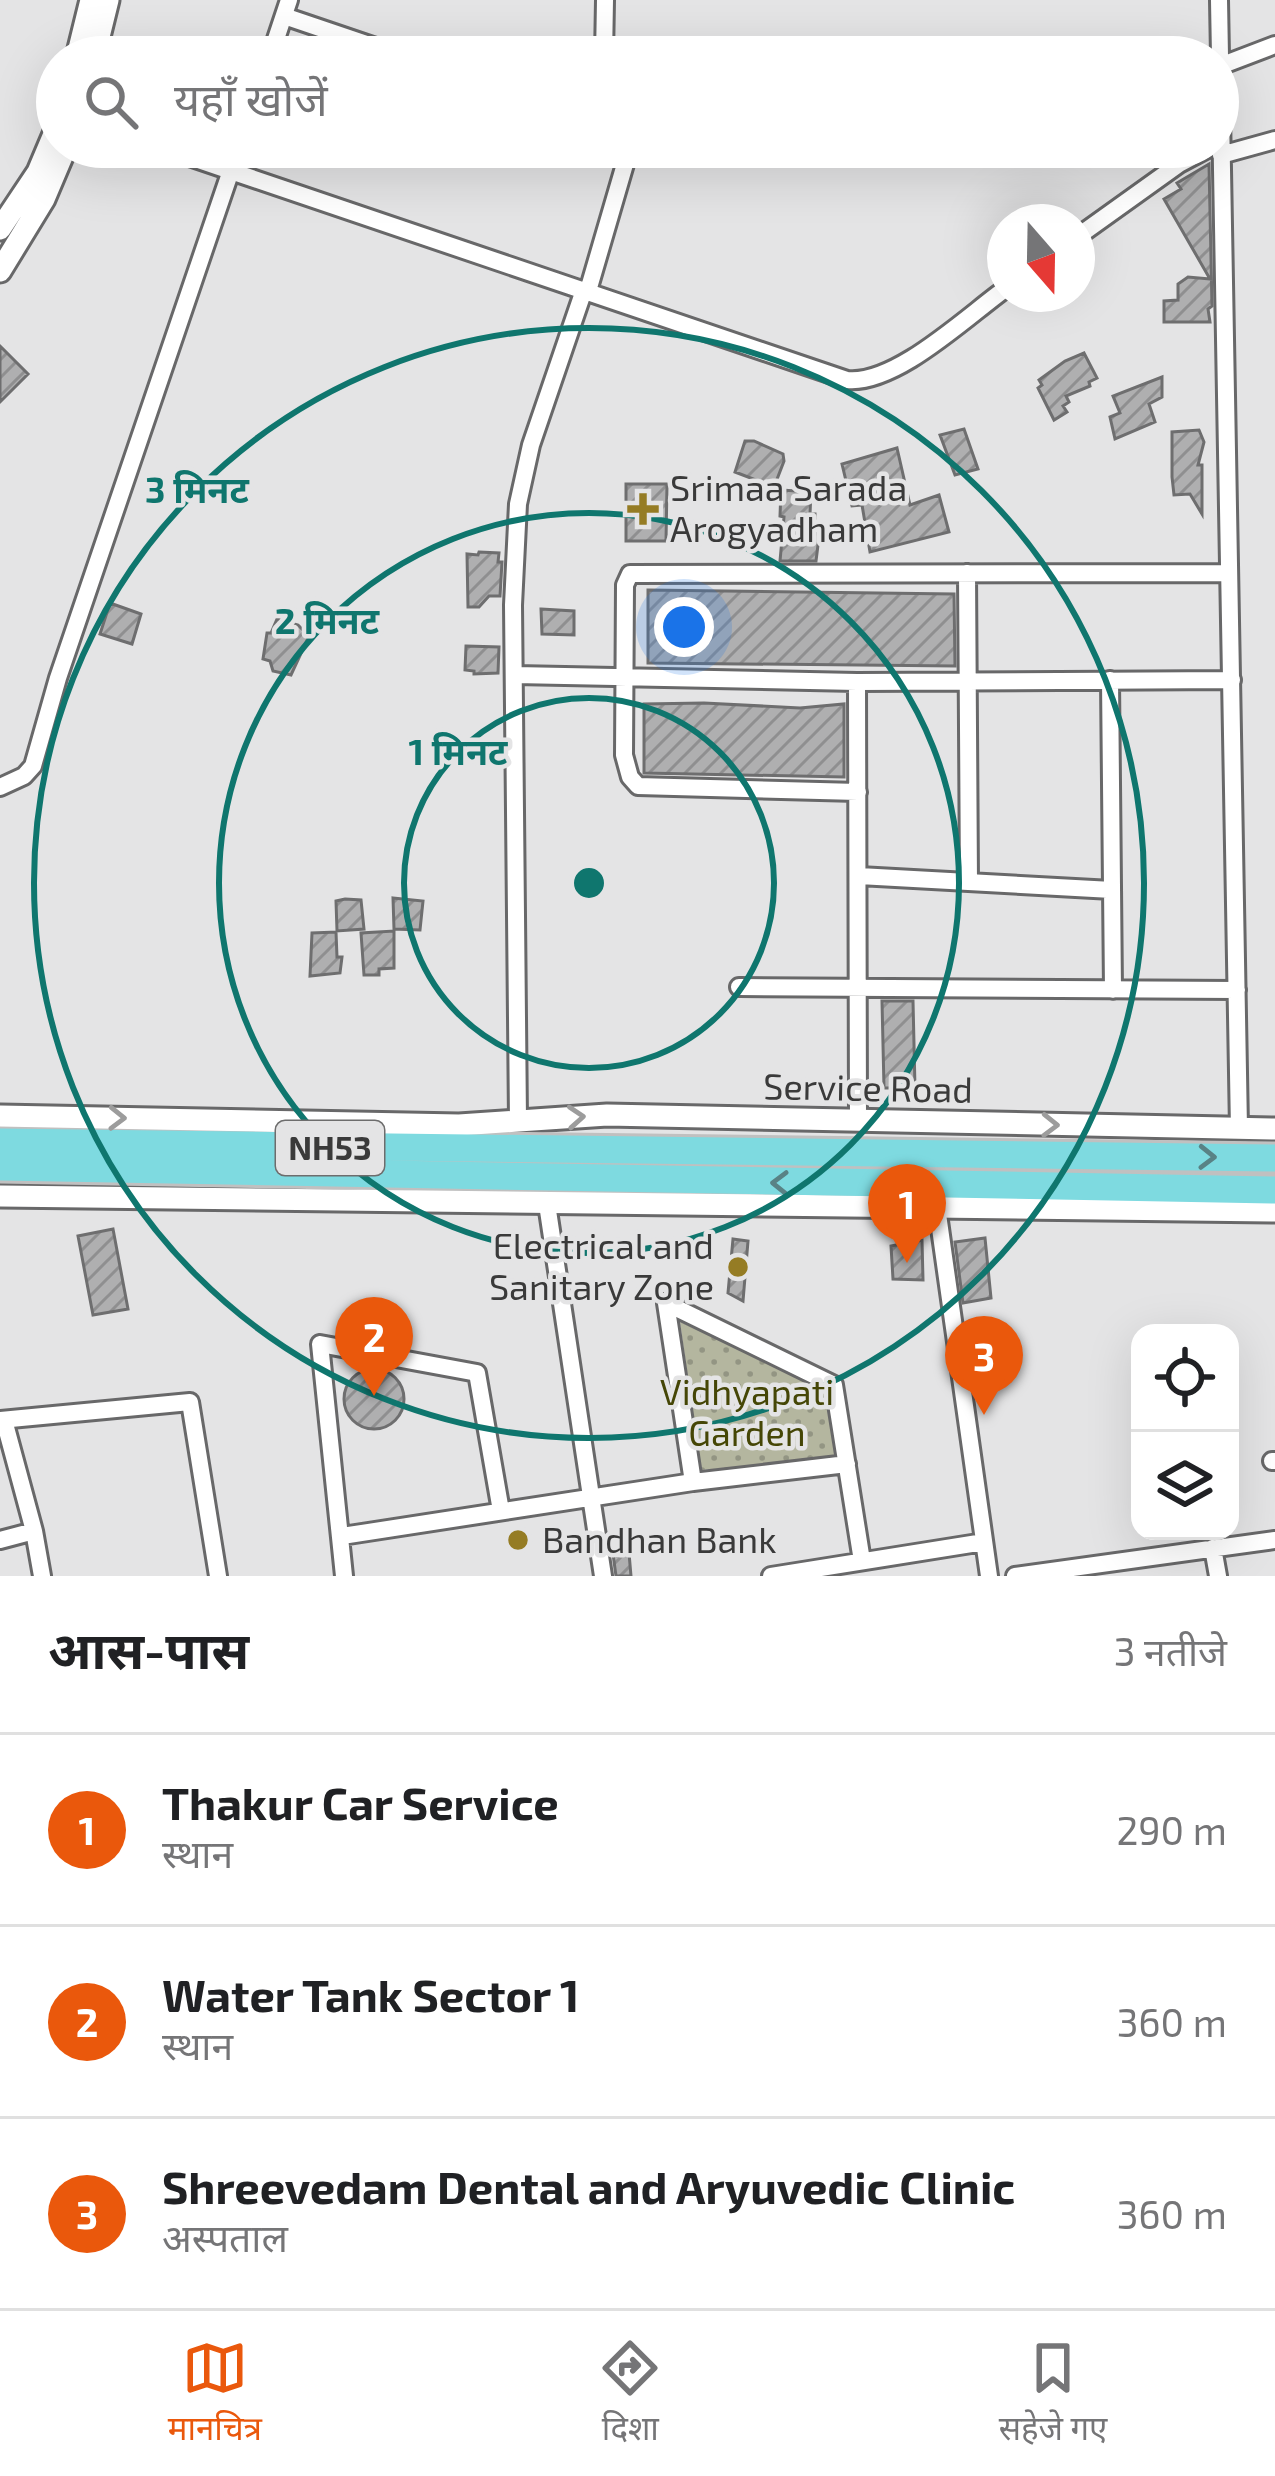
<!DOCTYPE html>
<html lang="hi">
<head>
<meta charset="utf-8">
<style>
	body { margin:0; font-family:"Exo 2","Noto Sans Devanagari",sans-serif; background:#f6f6f6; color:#202124 }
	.controls { position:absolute; right:36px; bottom:36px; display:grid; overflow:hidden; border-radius:24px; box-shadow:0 12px 48px #0002 }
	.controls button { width:108px; height:108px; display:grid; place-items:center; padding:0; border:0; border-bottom:3px solid #e0e0e0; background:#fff; color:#202124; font:60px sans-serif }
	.compass { position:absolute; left:987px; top:204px; width:108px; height:108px; border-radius:50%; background:#fff; box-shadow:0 12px 48px #0002; rotate:160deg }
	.you { position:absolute; left:684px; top:627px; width:42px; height:42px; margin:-30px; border:9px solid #fff; border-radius:50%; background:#1a73e8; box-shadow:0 0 0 18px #1a73e833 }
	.badge { display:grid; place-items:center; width:78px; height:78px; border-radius:50%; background:#ea580c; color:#fff; font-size:39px; font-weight:700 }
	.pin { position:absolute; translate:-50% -99px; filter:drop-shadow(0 3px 6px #0008) }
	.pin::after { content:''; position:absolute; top:63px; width:42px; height:36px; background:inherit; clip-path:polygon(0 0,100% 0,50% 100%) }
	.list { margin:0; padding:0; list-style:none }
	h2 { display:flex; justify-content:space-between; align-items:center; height:156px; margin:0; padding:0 48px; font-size:51px }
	h2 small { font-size:39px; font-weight:400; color:#757577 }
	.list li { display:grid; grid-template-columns:78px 1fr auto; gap:36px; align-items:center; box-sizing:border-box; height:192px; padding:0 48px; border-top:3px solid #e0e0e0 }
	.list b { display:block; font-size:45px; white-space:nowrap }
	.list p { margin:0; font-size:39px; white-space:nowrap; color:#757577 }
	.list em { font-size:39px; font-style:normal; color:#757577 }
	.icon { flex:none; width:66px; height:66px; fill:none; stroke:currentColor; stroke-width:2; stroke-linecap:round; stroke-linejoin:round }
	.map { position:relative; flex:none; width:1275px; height:1576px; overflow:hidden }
	.search { position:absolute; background:#fff; box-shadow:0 12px 48px #0002; left:36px; right:36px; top:36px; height:132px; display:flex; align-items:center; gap:30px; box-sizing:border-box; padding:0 42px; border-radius:66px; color:#757577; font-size:45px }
	.sheet { height:732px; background:#fff }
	nav { display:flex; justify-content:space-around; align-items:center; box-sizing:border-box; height:168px; border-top:3px solid #e0e0e0; background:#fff; font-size:33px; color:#757577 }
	nav a { display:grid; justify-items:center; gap:6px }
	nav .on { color:#ea580c }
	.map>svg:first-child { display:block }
	.park { fill:url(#park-dots) }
	.building { fill:url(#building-hatch); stroke:#6e6e6f; stroke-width:3 }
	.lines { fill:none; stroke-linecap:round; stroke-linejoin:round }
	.minor-casing { stroke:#686869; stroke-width:22 }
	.tertiary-casing { stroke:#686869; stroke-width:27 }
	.trunk-casing { stroke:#c0c0c0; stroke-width:33 }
	.minor { stroke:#fff; stroke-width:16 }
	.tertiary { stroke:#fff; stroke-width:21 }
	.trunk { stroke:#7edae0; stroke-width:27 }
	.oneway { stroke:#9c9c9c }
	.oneway2 { stroke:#598285 }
	.ring { fill:none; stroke:#0f766e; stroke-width:6 }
	.poi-dot { fill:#957c24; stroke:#e4e4e5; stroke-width:4.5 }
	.labels { text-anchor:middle; stroke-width:9; stroke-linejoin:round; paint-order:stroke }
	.shield { fill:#e4e4e5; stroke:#6d6d6d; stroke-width:3 }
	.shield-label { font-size:33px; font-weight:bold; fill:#3a3a3a }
	.poi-label { font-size:36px; fill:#3a3a3a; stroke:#e4e4e5; text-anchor:start }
	.street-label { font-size:36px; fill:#3a3a3a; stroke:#e4e4e5 }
	.park-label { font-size:36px; fill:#454606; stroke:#e4e4e5 }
	.centre { fill:#0f766e; stroke:#e4e4e5; stroke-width:6 }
	.ring-label { font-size:36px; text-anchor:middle; font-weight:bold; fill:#0f766e; stroke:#e4e4e5; stroke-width:9; stroke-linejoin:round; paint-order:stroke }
</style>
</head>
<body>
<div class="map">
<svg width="1275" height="1576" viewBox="0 0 1275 1576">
	<defs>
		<pattern id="park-dots" width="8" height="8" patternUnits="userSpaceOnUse" patternTransform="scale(3)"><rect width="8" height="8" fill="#b4b69f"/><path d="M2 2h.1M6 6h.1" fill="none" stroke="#939583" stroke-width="1.8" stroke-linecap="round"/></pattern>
		<pattern id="building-hatch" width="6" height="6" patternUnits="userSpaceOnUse" patternTransform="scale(3)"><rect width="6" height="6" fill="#afafb0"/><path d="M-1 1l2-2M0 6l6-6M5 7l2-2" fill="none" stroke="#8f8f90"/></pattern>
	</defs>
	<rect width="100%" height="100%" fill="#e4e4e5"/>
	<!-- park -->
	<path class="park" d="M680 1322 831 1389 842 1460 701 1470Z"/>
	<!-- building -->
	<path class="building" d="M1209 164 1212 306 1208 309 1210 322H1164V301L1178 300V284L1188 277 1210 279 1164 199 1181 189 1177 183Z
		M0 346 28 374 0 402Z
		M1084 353 1097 378 1089 382 1090 386 1066 396 1069 402 1063 406 1067 412 1054 420 1038 388 1042 385 1039 380 1065 361Z
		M1162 377V397L1149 404 1155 422 1115 439 1110 417 1120 413 1113 396Z
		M964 429 978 469 955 475 940 435Z
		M1199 430 1204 442 1198 465H1202V514L1190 494 1174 495 1172 477V432Z
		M745 441H754L783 454 784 461 774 487 735 472Z
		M897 448 910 505 939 495 949 532 870 552 862 505 852 506 842 464Z
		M626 484H667L666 541H626Z
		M781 490 811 492 810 514H815V529H820L816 561H780L784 517 780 516Z
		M479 552 499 553 498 562H502L500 596H489L479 607H468L467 554 478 555Z
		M648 590 954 594 955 666 648 663Z
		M110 603 141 614 132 644 100 634Z
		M541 609 574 611V635L542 634Z
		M277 619 298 625 309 636 291 675 273 671 270 661 263 659 267 633H271Z
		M466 646 499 647 498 673 474 674V671L465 670Z
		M704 703 800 708 844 704V777L644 773V704Z
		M393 898 423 901 420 930 394 929Z
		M345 899 361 900 364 929 337 931 336 901Z
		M394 931V968L379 969V975H364L361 933Z
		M336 932 337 957H342L340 973 310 976 312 933Z
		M882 1001H913L915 1088H884Z
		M113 1229 128 1309 93 1315 78 1236Z
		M985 1238 991 1298 963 1303 955 1242Z
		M733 1239 748 1241 743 1301 728 1293Z
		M922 1240 923 1280 893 1279 891 1246Z
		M344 1399a30 30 0 1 1 60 0a30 30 0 1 1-60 0Z
		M629 1553 631 1576H616L613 1554Z"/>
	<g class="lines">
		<!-- minor casing -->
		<g class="minor-casing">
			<path id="minor" d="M1219 0 1239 1129
				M284 16 405 57
				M270 57 289 0
				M604 57 605 0
				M1220 66 1275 45
				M160 147 847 380C895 385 965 318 1005 289
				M1221 155 1275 140
				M1077 237 1179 164 1211 147
				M588 291 630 147
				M967 573 969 882
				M515 675 857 682 1232 680
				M1110 680 1113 990
				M857 682 858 1121
				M0 787 24 776 33 766 58 678 239 147
				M858 792 638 786 630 777 624 755 625 585 630 574 1229 573
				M859 876 1112 890
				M739 987 1237 990
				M518 1121 513 605 518 504 531 445 584 290
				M547 1204 603 1576
				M937 1207 989 1576
				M0 1420 190 1402 218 1576
				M1272 1461H1275
				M693 1482 666 1303 834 1385 862 1561
				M34 1531 42 1576
				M342 1536 693 1482 847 1464
				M0 1540 34 1531 4 1420
				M1213 1548 1218 1576
				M344 1576 320 1344 477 1373 501 1511
				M771 1576 984 1542
				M1015 1576 1275 1540"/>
		</g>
		<!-- tertiary casing -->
		<g class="tertiary-casing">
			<path id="tertiary" d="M77 57 91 0
				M94 57 108 0
				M0 229 38 172 57 127
				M0 271 44 199 66 147
				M0 1116 459 1125 607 1115 1275 1129
				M0 1196 1275 1211"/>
		</g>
		<!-- trunk casing -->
		<g class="trunk-casing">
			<path id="trunk" d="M0 1142 1275 1158
				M0 1167 1275 1190"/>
		</g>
		<!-- minor -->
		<use href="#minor" class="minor"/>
		<!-- tertiary -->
		<use href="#tertiary" class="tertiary"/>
		<!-- trunk -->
		<use href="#trunk" class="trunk"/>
	</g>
	<!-- one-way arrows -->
	<defs><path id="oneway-chevron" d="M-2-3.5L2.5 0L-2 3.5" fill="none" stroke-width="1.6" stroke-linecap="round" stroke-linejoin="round" transform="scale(3)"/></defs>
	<g class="oneway">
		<use href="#oneway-chevron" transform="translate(576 1117) rotate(-4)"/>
		<use href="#oneway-chevron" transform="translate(117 1118) rotate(1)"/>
		<use href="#oneway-chevron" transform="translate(1050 1125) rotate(1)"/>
	</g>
	<g class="oneway2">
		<use href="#oneway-chevron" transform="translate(1207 1157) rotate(1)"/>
		<use href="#oneway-chevron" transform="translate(780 1183) rotate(-179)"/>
	</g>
	<!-- distance rings -->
	<g class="ring">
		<circle cx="589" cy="883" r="185"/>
		<circle cx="589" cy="883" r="370"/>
		<circle cx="589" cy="883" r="555"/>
	</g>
	<!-- markers -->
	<g class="poi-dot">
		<path d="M637 491h12v12h12v12h-12v12h-12v-12h-12v-12h12z"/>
		<circle cx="738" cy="1267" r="12"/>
		<circle cx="518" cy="1540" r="12"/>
	</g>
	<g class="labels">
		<!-- shield labels -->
		<rect class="shield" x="276" y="1121" width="108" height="54" rx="9"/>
		<g class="shield-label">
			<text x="330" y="1160">NH53</text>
		</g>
		<!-- poi labels -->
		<g class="poi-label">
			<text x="670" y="501">Srimaa Sarada<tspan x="670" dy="41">Arogyadham</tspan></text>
			<text x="714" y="1259" text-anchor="end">Electrical and<tspan x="714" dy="41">Sanitary Zone</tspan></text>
			<text x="542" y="1553">Bandhan Bank</text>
		</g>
		<!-- street labels -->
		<g class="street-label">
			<text transform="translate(868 1088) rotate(1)" y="13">Service Road</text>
		</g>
		<!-- park labels -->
		<g class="park-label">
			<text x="747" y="1405">Vidhyapati<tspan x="747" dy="41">Garden</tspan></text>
		</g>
	</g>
	<circle cx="589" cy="883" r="18" class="centre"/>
	<g class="ring-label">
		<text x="197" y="503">3 मिनट</text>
		<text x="327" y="634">2 मिनट</text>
		<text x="458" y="765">1 मिनट</text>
	</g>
</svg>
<div class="controls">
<button><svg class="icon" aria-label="locate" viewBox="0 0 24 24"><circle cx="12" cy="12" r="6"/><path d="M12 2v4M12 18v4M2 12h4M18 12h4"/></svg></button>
<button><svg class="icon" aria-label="layers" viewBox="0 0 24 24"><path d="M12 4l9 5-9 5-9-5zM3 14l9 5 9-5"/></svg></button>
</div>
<svg class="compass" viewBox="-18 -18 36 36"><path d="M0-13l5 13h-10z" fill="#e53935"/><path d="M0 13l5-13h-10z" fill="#757577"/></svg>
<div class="you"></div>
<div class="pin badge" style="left:907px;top:1263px">1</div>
<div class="pin badge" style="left:374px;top:1396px">2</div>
<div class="pin badge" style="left:984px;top:1415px">3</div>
<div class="search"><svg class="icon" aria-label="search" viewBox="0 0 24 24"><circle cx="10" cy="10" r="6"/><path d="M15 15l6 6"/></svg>यहाँ खोजें</div>
</div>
<section class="sheet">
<h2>आस-पास<small>3 नतीजे</small></h2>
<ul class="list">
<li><span class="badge">1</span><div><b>Thakur Car Service</b><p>स्थान</p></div><em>290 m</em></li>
<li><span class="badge">2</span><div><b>Water Tank Sector 1</b><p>स्थान</p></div><em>360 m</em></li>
<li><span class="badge">3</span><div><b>Shreevedam Dental and Aryuvedic Clinic</b><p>अस्पताल</p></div><em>360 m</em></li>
</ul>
</section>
<nav>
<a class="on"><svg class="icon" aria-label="map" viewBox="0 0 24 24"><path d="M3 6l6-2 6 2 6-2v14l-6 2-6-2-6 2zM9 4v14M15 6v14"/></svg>मानचित्र</a>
<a><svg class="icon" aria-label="directions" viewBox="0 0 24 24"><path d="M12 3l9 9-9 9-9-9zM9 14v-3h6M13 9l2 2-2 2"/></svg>दिशा</a>
<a><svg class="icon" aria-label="saved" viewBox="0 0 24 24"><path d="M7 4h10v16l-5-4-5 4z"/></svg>सहेजे गए</a>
</nav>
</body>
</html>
